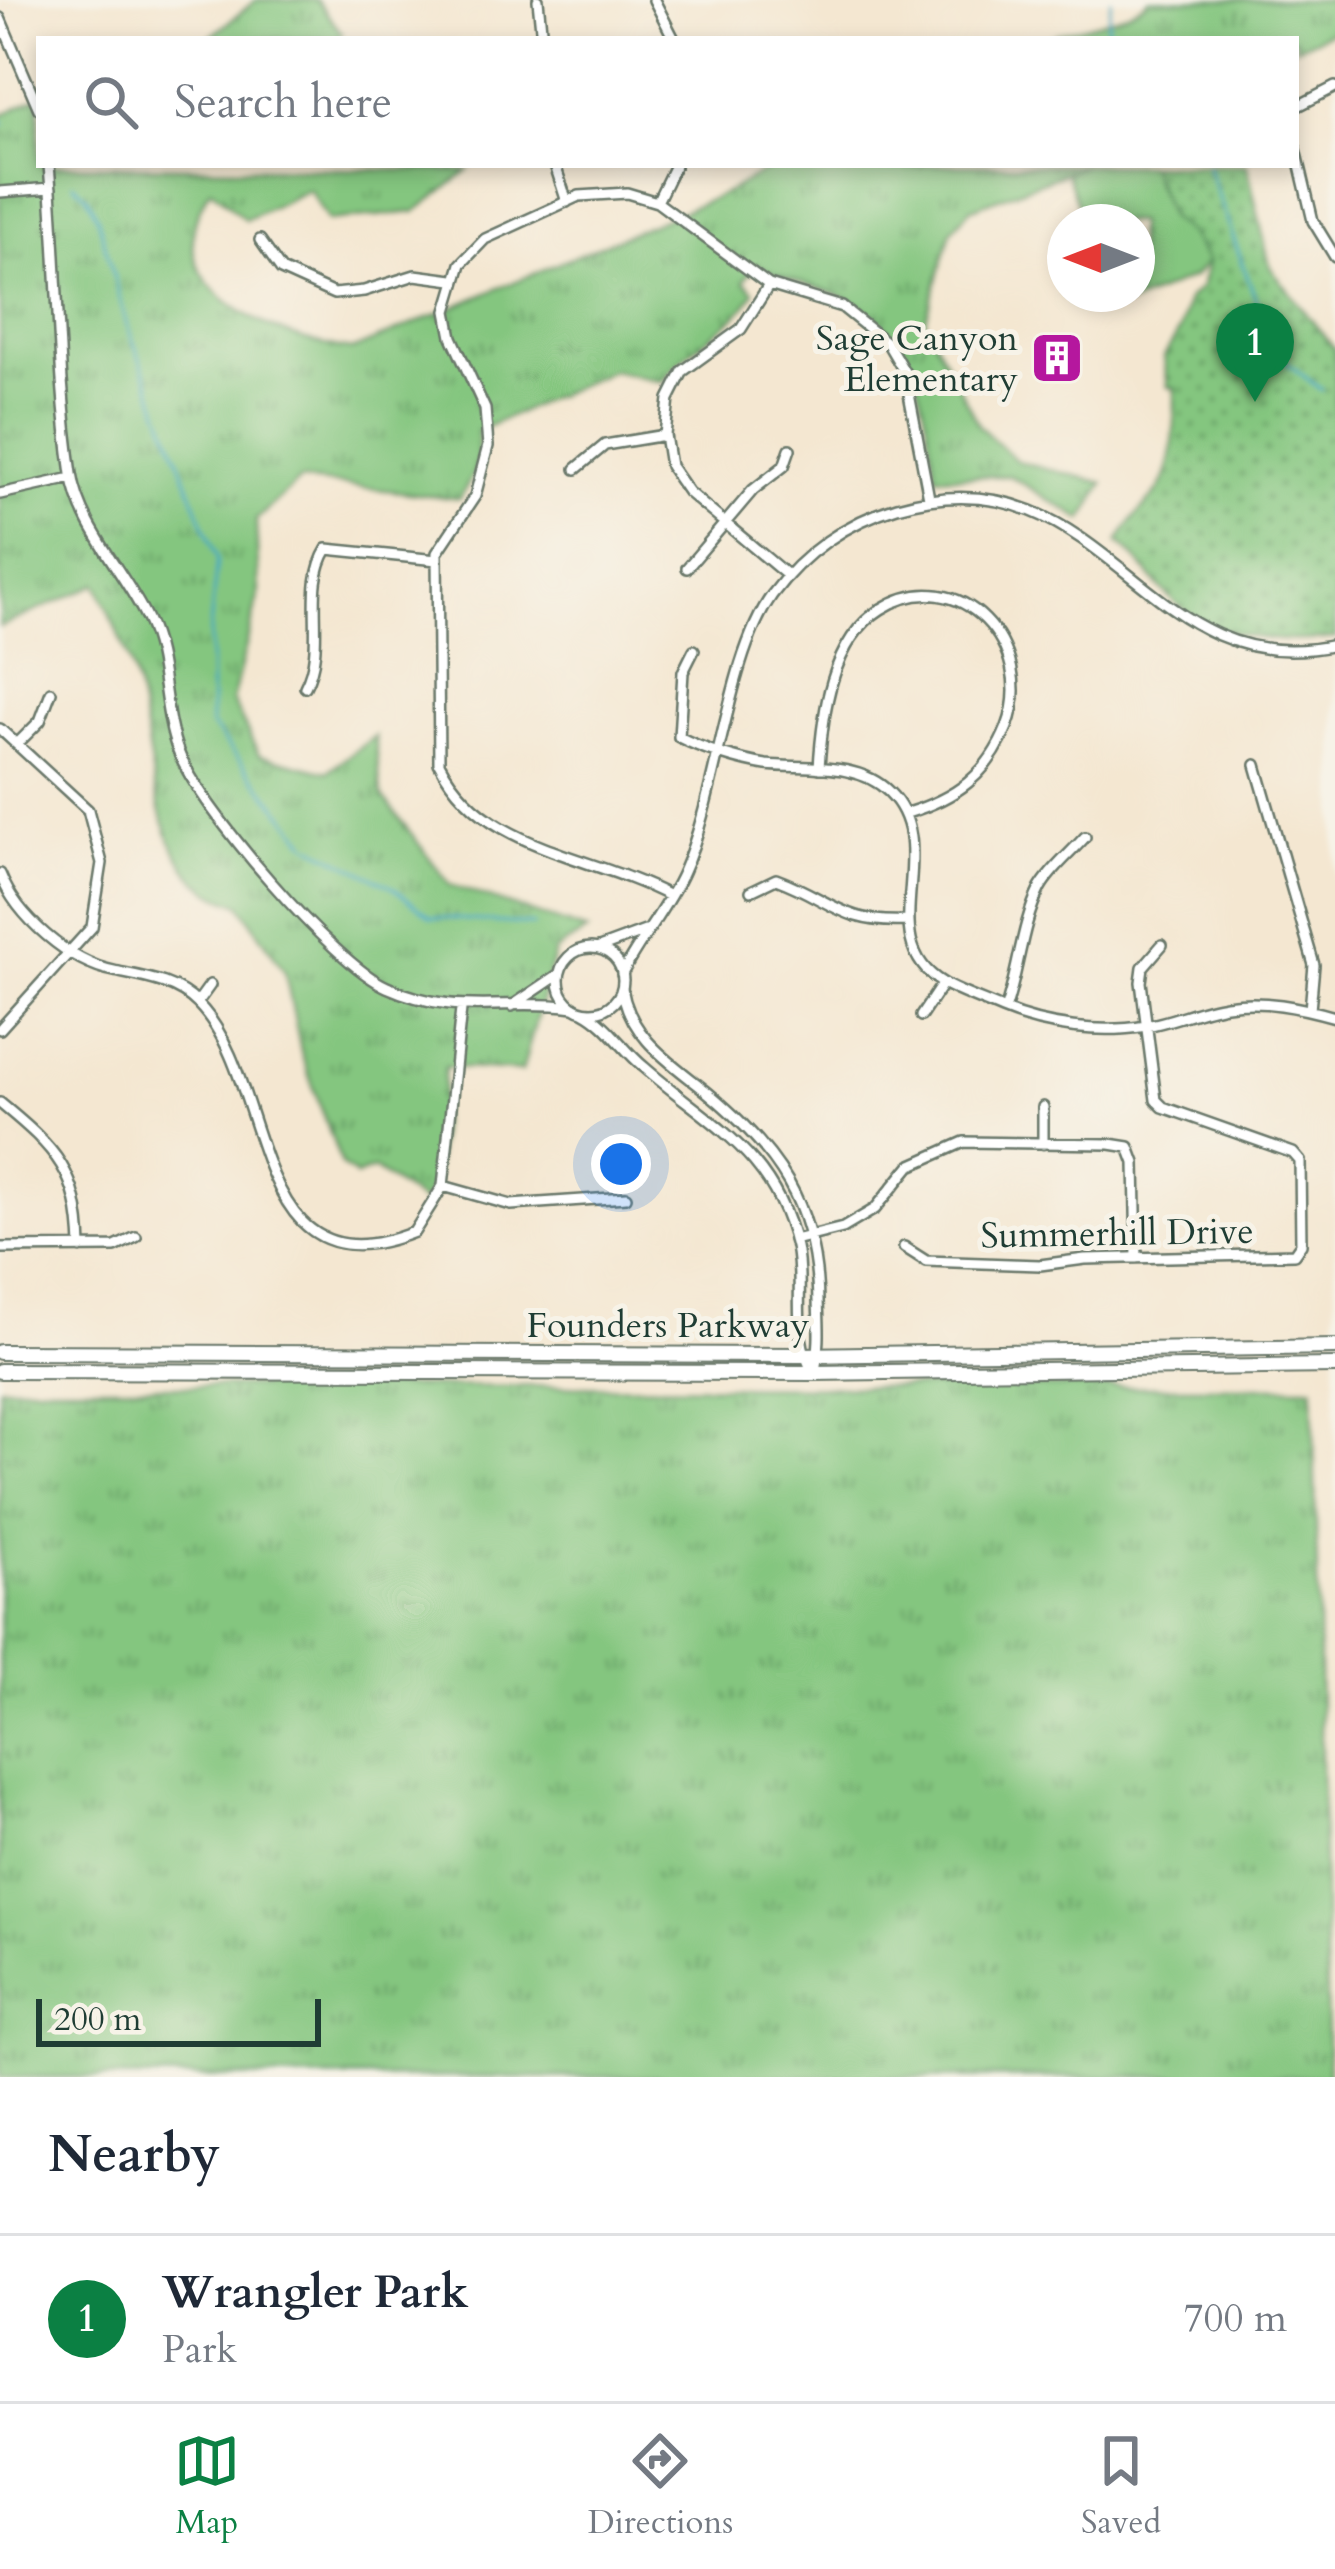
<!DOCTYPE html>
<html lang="en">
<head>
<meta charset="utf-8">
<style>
	body { margin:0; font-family:Cardo,serif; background:#f6f6f7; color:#1f2937 }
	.compass { position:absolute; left:1047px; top:204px; width:108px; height:108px; border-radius:50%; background:#fff; box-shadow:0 6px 18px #0003; rotate:270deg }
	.scale { position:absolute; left:36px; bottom:30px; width:285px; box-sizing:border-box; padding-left:12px; border:6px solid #1f3d34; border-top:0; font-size:33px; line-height:42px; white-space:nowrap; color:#1f3d34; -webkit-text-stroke:9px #f7f3e8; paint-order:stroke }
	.you { position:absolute; left:621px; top:1164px; width:42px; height:42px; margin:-30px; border:9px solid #fff; border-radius:50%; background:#1a73e8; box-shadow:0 0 0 18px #1a73e833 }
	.badge { display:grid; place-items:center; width:78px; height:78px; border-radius:50%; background:#0b8043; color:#fff; font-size:39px; font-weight:700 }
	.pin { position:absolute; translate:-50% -99px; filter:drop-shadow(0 3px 6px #0008) }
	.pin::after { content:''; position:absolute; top:63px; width:42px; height:36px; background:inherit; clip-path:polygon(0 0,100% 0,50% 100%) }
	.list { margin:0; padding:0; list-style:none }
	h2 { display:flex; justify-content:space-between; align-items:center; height:156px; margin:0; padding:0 48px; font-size:51px }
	h2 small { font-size:39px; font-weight:400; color:#747a83 }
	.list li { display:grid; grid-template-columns:78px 1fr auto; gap:36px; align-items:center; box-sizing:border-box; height:168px; padding:0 48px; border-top:3px solid #e0e1e3 }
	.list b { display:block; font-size:45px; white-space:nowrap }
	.list p { margin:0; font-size:39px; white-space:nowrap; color:#747a83 }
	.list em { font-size:39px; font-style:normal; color:#747a83 }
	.icon { flex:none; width:66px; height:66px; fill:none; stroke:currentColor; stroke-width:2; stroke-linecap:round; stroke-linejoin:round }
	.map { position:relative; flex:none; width:1335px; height:2077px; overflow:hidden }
	.search { position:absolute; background:#fff; box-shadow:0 6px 18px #0003; left:36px; right:36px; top:36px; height:132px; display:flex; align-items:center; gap:30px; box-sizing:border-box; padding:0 42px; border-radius:0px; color:#747a83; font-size:45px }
	.sheet { height:324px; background:#fff }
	nav { display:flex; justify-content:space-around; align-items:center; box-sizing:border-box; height:168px; border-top:3px solid #e0e1e3; background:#fff; font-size:33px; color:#747a83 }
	nav a { display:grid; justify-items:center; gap:6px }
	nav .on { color:#0b8043 }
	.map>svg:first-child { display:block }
	.grass { fill:url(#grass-tufts); stroke:#52825a; stroke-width:3 }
	.park { fill:url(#park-dots); stroke:#52825a; stroke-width:3 }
	.garden { fill:#84c67f; stroke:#52825a; stroke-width:3 }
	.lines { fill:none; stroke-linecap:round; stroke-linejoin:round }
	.stream { stroke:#42a8c2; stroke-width:3 }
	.minor-casing { stroke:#6a786b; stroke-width:14 }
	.highway-casing { stroke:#6a786b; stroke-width:18 }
	.minor { stroke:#fff; stroke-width:9 }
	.highway { stroke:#fff; stroke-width:14 }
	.labels { text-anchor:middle; stroke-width:10; stroke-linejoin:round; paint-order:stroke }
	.poi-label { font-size:36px; fill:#1f3d34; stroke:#f7f3e8; text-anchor:end }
	.street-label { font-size:36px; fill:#1f3d34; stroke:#f7f3e8 }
</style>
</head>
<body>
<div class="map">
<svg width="1335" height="2077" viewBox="0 0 1335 2077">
	<defs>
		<pattern id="grass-tufts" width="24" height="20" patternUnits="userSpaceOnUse" patternTransform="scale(3)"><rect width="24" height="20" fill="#84c67f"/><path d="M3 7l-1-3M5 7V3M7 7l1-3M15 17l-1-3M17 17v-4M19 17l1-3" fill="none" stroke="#6ba269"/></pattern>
		<pattern id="park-dots" width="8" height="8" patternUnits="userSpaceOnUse" patternTransform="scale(3)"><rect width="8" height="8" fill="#84c67f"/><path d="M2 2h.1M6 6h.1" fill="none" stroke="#6ba269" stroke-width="1.8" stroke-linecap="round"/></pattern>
	</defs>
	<rect width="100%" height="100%" fill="#f7f3e8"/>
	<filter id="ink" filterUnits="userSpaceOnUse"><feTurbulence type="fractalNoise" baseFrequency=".00833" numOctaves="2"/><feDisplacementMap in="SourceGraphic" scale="24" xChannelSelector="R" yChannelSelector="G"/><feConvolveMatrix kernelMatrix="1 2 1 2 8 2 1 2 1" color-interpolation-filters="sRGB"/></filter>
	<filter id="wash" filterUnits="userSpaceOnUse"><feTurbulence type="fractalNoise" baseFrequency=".004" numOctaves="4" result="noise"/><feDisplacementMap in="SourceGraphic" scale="48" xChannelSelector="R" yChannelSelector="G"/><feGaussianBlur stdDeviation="2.7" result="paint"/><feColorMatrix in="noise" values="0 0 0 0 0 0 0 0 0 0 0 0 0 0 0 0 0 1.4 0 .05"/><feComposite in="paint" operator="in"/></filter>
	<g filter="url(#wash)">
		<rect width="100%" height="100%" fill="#f4e7d1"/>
		<!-- grass -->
		<path class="grass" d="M256 0H316L342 33 338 39H208Z
			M1149 0H1335V30L1296 47V39H1045C1079 23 1120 24 1149 0Z
			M39 97V165L468 171 415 212 328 221 309 190 245 220 211 189C145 286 274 339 352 350L728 192 775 165H1085L970 209 951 231 925 322 979 426 1017 461 1104 483 1083 520 1010 476H936C924 404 919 330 843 297 814 284 784 281 756 264L744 281 754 291C739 327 690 340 663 382L612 370 478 431V465L460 499 300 480 256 520 259 594 232 701 259 755 327 772 375 736 381 794 450 885 587 931 555 951 522 1071 445 1067 435 1177 423 1203 374 1169 356 1176 342 1166 302 1056 285 972 240 904C147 881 156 755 135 680 126 648 110 616 97 584L0 627V116Z
			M0 1386 1313 1387 1328 2077H0Z"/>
		<!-- park -->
		<path class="park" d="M1149 165H1247L1270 267 1335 350V638C1279 644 1214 640 1171 599 1152 582 1139 557 1118 543 1129 521 1144 508 1157 492 1176 468 1175 417 1175 388L1168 387 1164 357 1180 330 1188 299 1201 287 1208 262 1200 247 1170 219Z"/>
		<!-- garden -->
		<path class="garden" d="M1085 165H1149L1170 219 1190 234 1208 262 1193 277 1128 305 1117 300 1115 294H1137V222H1084L1066 173Z"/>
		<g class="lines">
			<!-- stream -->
			<path class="stream" d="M1106 39 1111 0
				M0 120 3 123
				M1207 165 1265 325 1287 363 1322 390
				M73 183 87 196 98 219 127 325 217 558 210 628 211 725 309 845 391 886 431 917 534 925
				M1335 462 1327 513 1335 550"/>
		</g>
	</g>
	<g filter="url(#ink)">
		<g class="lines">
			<!-- minor casing -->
			<g class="minor-casing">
				<path id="minor" d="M538 0 542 39
					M654 0 674 39
					M0 18 39 109
					M1296 107 1335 87
					M1296 149 1313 221 1335 257
					M49 165C58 267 57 373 72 474 80 527 124 571 147 619 167 660 162 709 178 751 198 806 334 964 387 987 456 1018 506 998 574 1007
					M555 165 567 202
					M0 192 51 188
					M657 202 675 165
					M260 240 281 270 334 294 364 291 415 275 453 280
					M769 285 741 329 683 371 669 399 665 435 670 466 688 492 788 576
					M576 469 605 445 665 435
					M0 494 72 478
					M687 568 753 490 784 466 790 449
					M694 650 683 672 679 737C702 749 740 761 766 765 805 769 858 761 889 792 946 848 870 939 943 983 960 993 984 1001 1002 1009 1045 1027 1101 1034 1146 1026 1174 1021 1199 1009 1226 1005 1263 999 1300 1007 1335 1017
					M305 687C328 644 302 589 327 549L437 560
					M0 729 88 810 102 863 92 927 0 1029
					M18 743 40 721 51 692
					M1256 765 1314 965 1310 1010
					M819 768C822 716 831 640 881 609 960 559 1038 648 1007 727 988 775 956 798 907 813
					M0 874C17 917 69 962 114 971 143 977 176 981 198 1004 276 1083 246 1299 414 1232L443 1186 461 1009
					M751 891 776 879C831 899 841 924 906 921
					M670 896C589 853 484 851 439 763L437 553 475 496 488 446 485 409 452 337 447 311 461 264 485 239 579 196 627 193 657 202 769 285 842 307 888 344 905 373 929 498
					M599 948 645 931
					M559 980a32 32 0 1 1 64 0a32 32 0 1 1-64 0Z
					M622 974C640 939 667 908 683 872 718 795 726 660 772 595 803 553 847 522 897 507 1107 447 1142 688 1335 645
					M622 988C630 1038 670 1062 706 1091 779 1151 816 1205 818 1301 819 1325 821 1349 814 1373
					M197 1003 210 985
					M512 1006 558 975
					M1005 1010C1019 970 1021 926 1040 888 1050 870 1071 853 1085 837
					M583 1011C608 1024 622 1049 644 1067 710 1125 774 1152 796 1247 805 1288 790 1338 814 1373
					M921 1016 943 983
					M0 1103C57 1150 79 1172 81 1248
					M1043 1107V1144
					M443 1186 511 1205 626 1197
					M794 1240 843 1228 875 1209 910 1166 964 1142 1110 1144 1129 1147 1135 1163 1137 1258
					M904 1247 926 1261 1040 1265 1085 1259 1294 1254 1301 1244 1300 1161 1293 1153 1163 1107 1156 1100 1141 982 1143 967 1162 945
					M0 1248 115 1247 136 1237"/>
			</g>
			<!-- highway casing -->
			<g class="highway-casing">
				<path id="highway" d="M0 1352 801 1355 1335 1347
					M0 1371 814 1373 1335 1366"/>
			</g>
			<!-- minor -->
			<use href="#minor" class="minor"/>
			<!-- highway -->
			<use href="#highway" class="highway"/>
		</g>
	</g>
	<!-- icons -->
	<defs>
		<g id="building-square" transform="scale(2.7)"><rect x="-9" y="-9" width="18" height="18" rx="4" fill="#b5179e" stroke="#f7f3e8"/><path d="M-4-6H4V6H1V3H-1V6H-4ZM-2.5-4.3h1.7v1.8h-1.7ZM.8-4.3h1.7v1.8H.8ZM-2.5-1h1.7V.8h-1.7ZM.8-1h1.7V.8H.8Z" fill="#fff"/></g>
	</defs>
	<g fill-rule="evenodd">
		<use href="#building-square" x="1057" y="358"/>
	</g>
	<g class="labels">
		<!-- poi labels -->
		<g class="poi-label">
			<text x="1018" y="350">Sage Canyon<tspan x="1018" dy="41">Elementary</tspan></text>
		</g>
		<!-- street labels -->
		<g class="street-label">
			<text transform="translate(1117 1232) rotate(-1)" y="13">Summerhill Drive</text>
			<text x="668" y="1337">Founders Parkway</text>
		</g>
	</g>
</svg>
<svg class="compass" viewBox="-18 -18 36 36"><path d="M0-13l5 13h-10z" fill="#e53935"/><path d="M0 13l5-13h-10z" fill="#747a83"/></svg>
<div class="scale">200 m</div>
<div class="you"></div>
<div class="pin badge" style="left:1255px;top:402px">1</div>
<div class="search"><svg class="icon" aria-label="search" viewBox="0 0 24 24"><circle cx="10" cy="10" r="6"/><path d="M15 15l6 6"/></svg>Search here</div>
</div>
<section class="sheet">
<h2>Nearby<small></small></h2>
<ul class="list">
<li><span class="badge">1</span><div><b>Wrangler Park</b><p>Park</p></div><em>700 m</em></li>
</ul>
</section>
<nav>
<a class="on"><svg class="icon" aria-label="map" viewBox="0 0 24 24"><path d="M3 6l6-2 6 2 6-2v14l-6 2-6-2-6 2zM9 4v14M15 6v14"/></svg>Map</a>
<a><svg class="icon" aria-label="directions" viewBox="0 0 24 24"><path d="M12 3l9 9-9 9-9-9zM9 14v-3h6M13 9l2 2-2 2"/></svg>Directions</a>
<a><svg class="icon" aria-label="saved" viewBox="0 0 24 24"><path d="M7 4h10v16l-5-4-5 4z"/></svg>Saved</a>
</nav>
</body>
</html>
